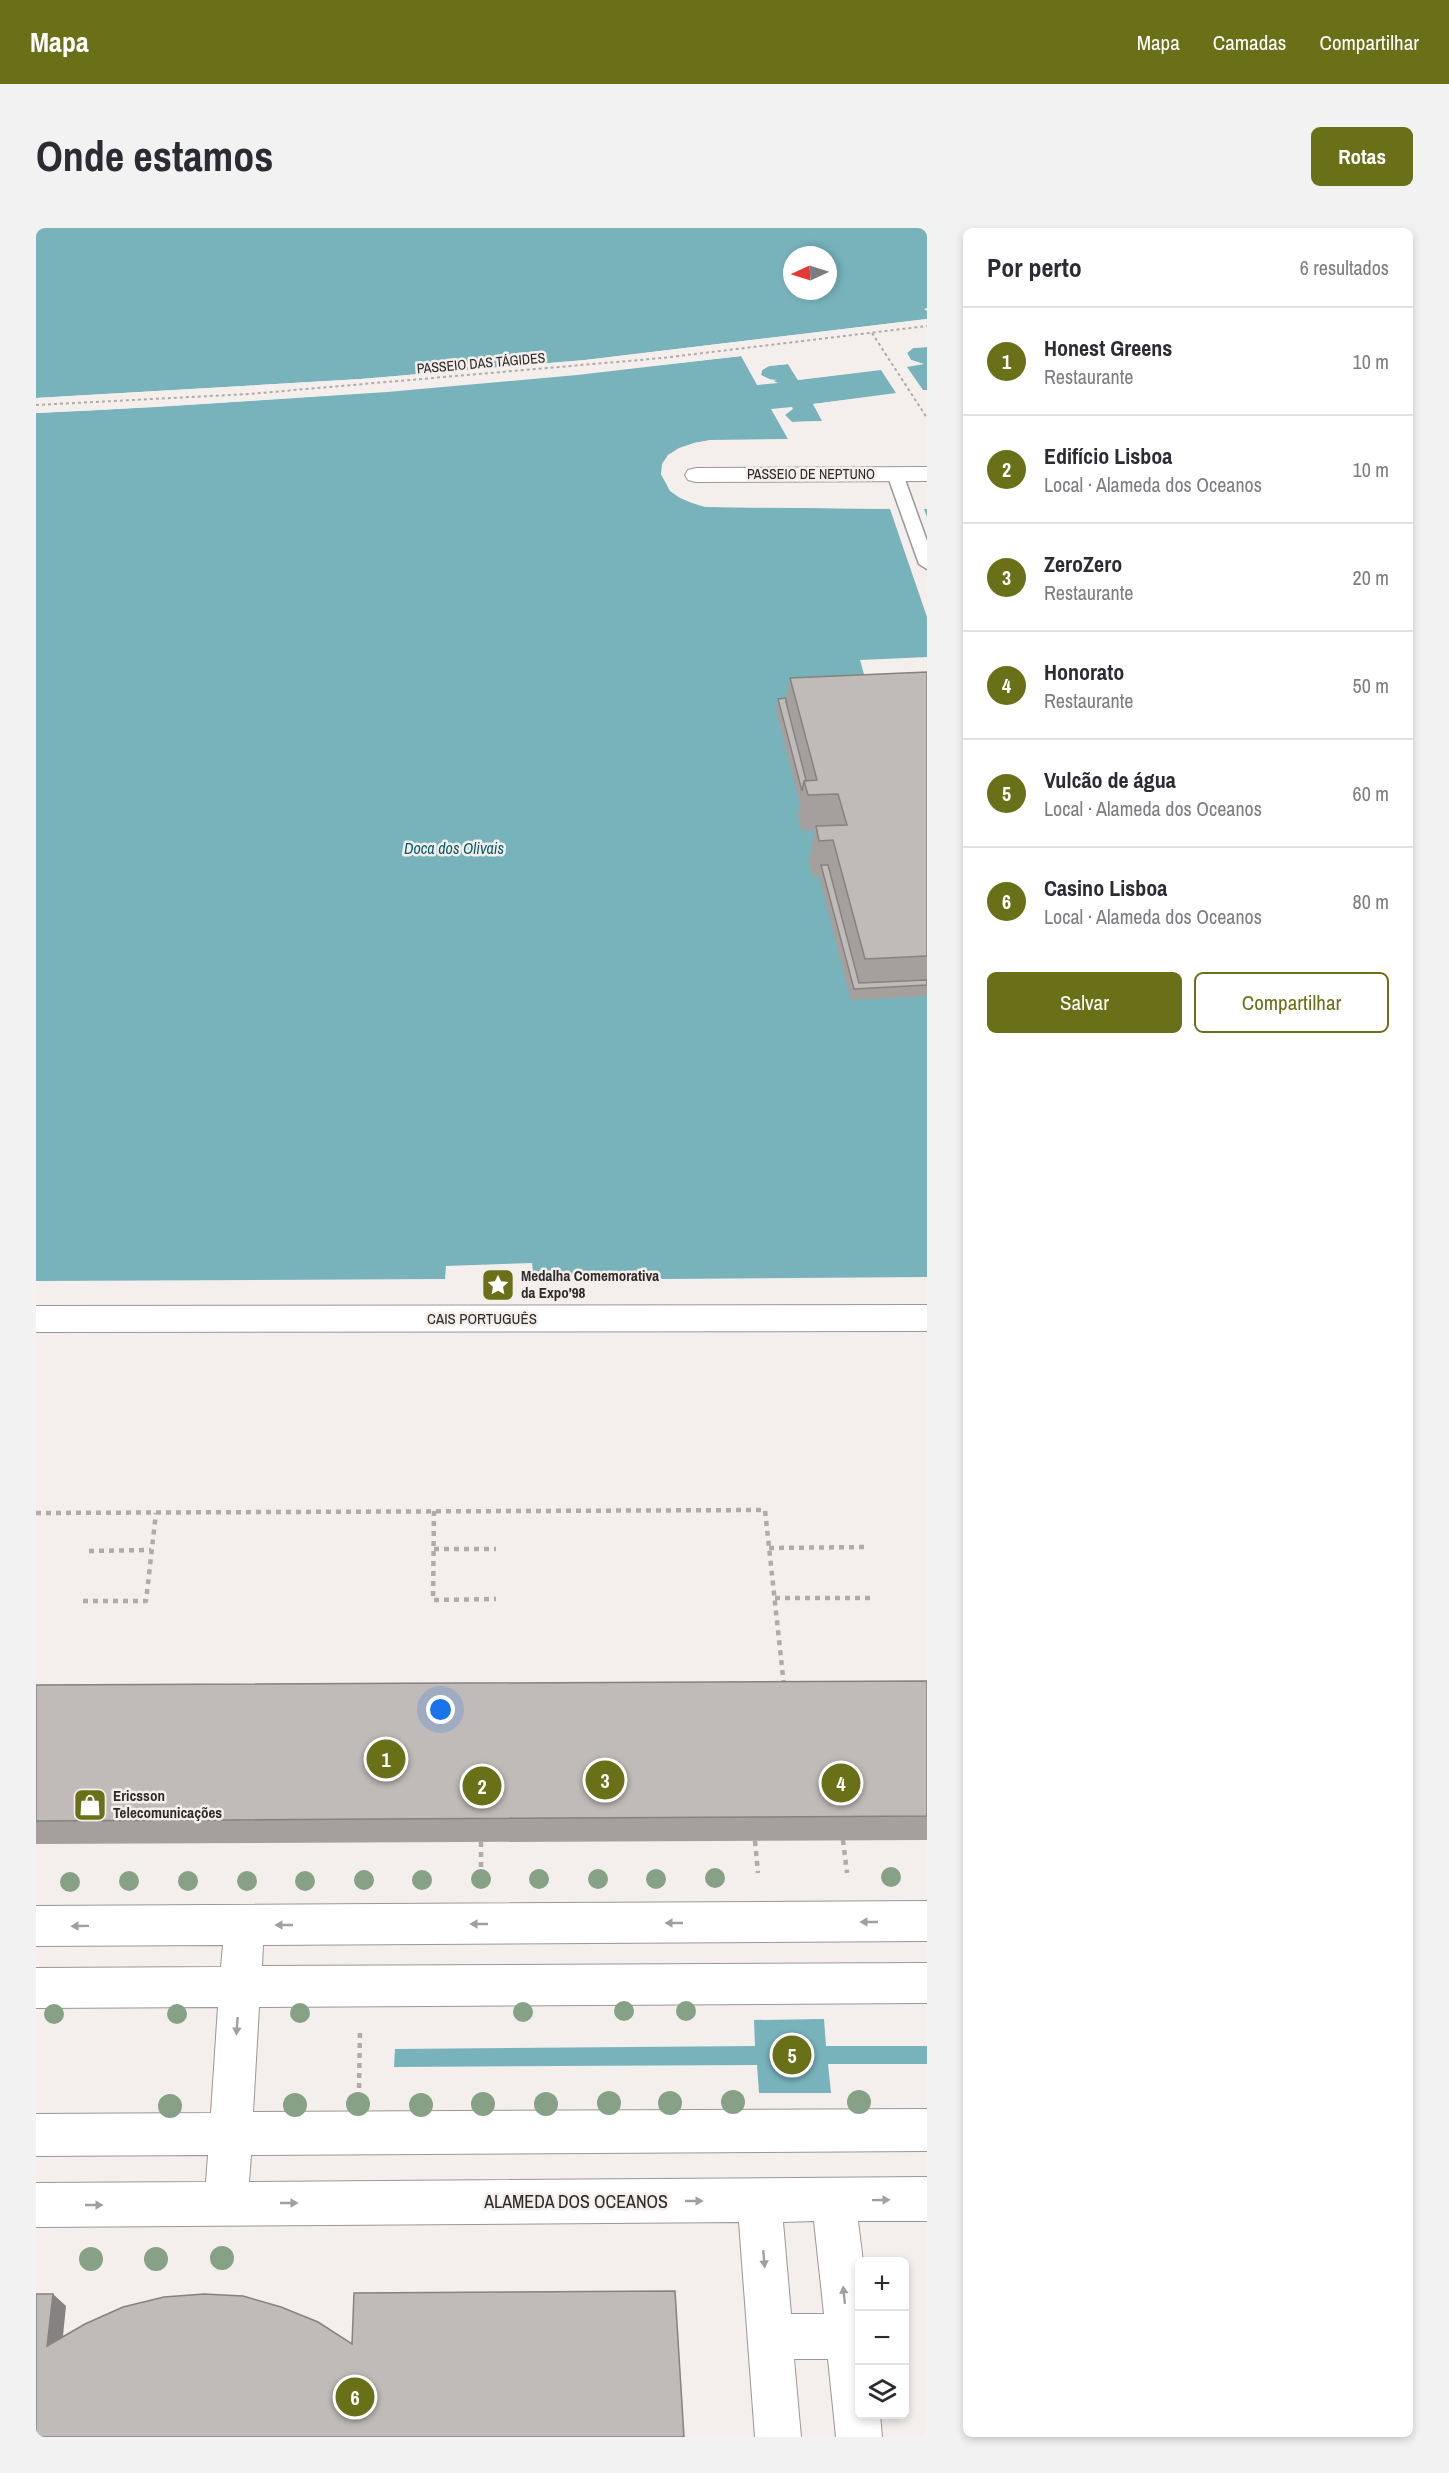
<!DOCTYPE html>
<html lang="pt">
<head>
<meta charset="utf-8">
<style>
	body { margin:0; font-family:"Archivo Narrow",sans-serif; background:#f2f2f3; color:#2b2b33 }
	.controls { position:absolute; right:18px; bottom:18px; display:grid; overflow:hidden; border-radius:9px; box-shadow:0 3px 9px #0003 }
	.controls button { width:54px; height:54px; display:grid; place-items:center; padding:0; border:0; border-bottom:2px solid #e1e1e2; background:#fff; color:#2b2b33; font:30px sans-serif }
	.compass { position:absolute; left:747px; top:18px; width:54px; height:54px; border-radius:50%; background:#fff; box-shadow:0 3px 9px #0003; rotate:266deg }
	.you { position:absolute; left:405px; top:1482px; width:21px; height:21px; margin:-15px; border:4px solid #fff; border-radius:50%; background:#1a73e8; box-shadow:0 0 0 9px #1a73e833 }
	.badge { display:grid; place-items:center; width:39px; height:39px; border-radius:50%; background:#6a7017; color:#fff; font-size:20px; font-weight:700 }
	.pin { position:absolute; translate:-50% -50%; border:3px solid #fff; box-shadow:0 2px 6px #0006 }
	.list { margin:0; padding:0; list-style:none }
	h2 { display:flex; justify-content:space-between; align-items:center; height:78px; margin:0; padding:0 24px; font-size:26px }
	h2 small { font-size:20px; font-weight:400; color:#7c7c81 }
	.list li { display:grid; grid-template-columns:39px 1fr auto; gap:18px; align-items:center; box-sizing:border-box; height:108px; padding:0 24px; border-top:2px solid #e1e1e2 }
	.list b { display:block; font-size:22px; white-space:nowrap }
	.list p { margin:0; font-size:20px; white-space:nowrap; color:#7c7c81 }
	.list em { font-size:20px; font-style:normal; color:#7c7c81 }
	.actions { display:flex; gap:12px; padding:18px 24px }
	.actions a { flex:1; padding:14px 0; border:2px solid #6a7017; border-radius:9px; text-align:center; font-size:21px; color:#6a7017 }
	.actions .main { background:#6a7017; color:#fff }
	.icon { flex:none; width:33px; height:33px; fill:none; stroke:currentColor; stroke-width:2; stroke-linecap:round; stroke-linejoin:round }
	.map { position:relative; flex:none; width:891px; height:2209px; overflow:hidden; border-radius:9px }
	header { display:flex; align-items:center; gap:36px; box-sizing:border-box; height:84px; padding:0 30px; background:#6a7017; color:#fff }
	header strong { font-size:28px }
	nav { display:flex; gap:33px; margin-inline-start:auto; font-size:21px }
	.intro { display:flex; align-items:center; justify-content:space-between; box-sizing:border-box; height:144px; padding:0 36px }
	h1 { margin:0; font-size:42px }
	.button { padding:15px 27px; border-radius:9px; background:#6a7017; color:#fff; font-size:21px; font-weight:700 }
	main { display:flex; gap:36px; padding:0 36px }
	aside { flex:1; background:#fff; border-radius:9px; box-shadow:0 3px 9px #0003 }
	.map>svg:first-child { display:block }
	.water { fill:#78b3bc; fill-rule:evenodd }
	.pier { fill:#f4eeec }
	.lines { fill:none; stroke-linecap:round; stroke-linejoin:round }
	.lane-casing { stroke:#9c9694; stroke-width:3 }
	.street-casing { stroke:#9c9694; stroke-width:2 }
	.path-far1 { stroke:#b0aba9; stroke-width:2; stroke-dasharray:3 3; stroke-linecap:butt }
	.path { stroke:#b0aba9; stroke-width:4.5; stroke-dasharray:5 5; stroke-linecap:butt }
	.lane { fill:#fff; fill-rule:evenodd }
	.street { fill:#fff; fill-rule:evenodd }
	.tree { fill:#87a187 }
	.wall { fill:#a5a09e }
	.shaded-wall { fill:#868281 }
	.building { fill:#c0bab8; stroke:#868281; stroke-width:1.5 }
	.oneway { fill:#a0a09f }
	.labels { text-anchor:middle; stroke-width:5; stroke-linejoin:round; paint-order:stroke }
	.far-street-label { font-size:14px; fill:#2d2b2a; stroke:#f4eeec }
	.poi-label { font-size:15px; font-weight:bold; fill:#2d2b2a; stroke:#f4eeec; text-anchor:start }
	.street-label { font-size:15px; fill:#2d2b2a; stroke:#f4eeec }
	.water-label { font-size:16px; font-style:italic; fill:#065e68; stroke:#f4eeec }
	.near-street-label { font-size:18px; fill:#2d2b2a; stroke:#f4eeec }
</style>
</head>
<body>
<header>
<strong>Mapa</strong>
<nav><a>Mapa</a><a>Camadas</a><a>Compartilhar</a></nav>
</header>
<div class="intro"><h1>Onde estamos</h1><a class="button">Rotas</a></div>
<main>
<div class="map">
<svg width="891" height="2209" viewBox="0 0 891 2209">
	<rect width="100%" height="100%" fill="#f4eeec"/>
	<!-- water -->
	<path class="water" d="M0 0H891V80L888 81 891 83V91L549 132 325 151 0 170ZM756 27H792V63H756Z
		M891 119V162L777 176 787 193 756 194 749 187 753 182 736 181 753 212H675L658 215 632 227 625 246C637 268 646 273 670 279L891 281V1049L498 1052 496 1035 410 1038 409 1051 0 1053V185C236 174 471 155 706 128L722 157 741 152 731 151 725 147 726 142 733 138 752 136 762 152 887 136 875 132 871 125 877 120Z
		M788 1791 790 1818H891V1836H792L795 1865H723L721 1837 358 1839 359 1821 719 1818 718 1792Z"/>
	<!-- pier -->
	<path class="pier" d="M891 91V94L549 135 326 154 0 173V170L325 151 549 132Z
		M891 116V119L877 120 871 125 875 132 888 136 871 139 887 162H891V165L782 178 790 192 787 196 767 199 756 197 747 191 748 183 740 184 755 210 754 214 675 215 659 217 635 229 629 237 628 246 636 261 645 267 671 276 686 278H891V281H888L891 289V389L854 281 670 279 644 270 634 263 625 246 626 236 632 227 643 220 658 215 675 212 752 211 735 181 756 179 757 181 749 187 756 194 786 193 777 176 860 165 845 142 762 152 752 136 733 138 726 142 725 147 742 155 721 157 705 128 541 147 351 164 120 179 0 185V182L238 169 462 151 706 125 723 154H726L729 153 723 149 722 143 724 139 732 135 754 133 764 149 845 139 875 135 868 129 870 121 877 118Z
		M891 429V457L832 460 824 432Z"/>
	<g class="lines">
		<!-- lane casing -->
		<g class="lane-casing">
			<path id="lane" d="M859 241 867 246 891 313V341L883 336 851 246Z"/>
		</g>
		<!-- street casing -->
		<g class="street-casing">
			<path id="street" d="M891 239V253L660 254 652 252 649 247 652 242 660 240Z
				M891 1077V1103L0 1104V1078Z
				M891 1673V1713L227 1717 226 1738 891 1735V1775L223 1779 217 1884 891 1881V1923L215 1927 213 1954 891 1949V1993H822L827 2034H824V2186H844L846 2209H800L792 2131H758L765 2209H719L703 1994 0 1999V1955L170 1954 172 1927 0 1928V1886L175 1885 182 1779 0 1780V1740L185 1739 187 1717 0 1718V1678ZM778 1993 788 2086H755L747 1994Z"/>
		</g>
		<!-- path-far1 -->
		<path class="path-far1" d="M836 105 891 190
			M0 177 213 166 626 130 891 98"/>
		<!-- path -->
		<path class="path" d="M398 1283 397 1372 460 1371
			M0 1285 729 1282 748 1458
			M733 1320 833 1319
			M398 1321H460
			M53 1323 115 1322
			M739 1370H839
			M47 1373H110L120 1285
			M807 1612 811 1645
			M719 1613 722 1645
			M445 1614V1647
			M323 1860 324 1801"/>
		<!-- lane -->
		<use href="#lane" class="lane"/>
		<!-- street -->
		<use href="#street" class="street"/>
	</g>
	<!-- trees -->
	<g class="tree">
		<circle cx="855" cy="1649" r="10"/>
		<circle cx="679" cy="1650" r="10"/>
		<circle cx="445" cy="1651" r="10"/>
		<circle cx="503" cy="1651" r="10"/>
		<circle cx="562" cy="1651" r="10"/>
		<circle cx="620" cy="1651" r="10"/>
		<circle cx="328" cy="1652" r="10"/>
		<circle cx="386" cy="1652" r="10"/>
		<circle cx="93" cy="1653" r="10"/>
		<circle cx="152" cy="1653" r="10"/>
		<circle cx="211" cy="1653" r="10"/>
		<circle cx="269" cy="1653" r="10"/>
		<circle cx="34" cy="1654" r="10"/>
		<circle cx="588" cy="1783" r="10"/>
		<circle cx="650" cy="1783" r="10"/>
		<circle cx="487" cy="1784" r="10"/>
		<circle cx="264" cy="1785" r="10"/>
		<circle cx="18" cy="1786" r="10"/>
		<circle cx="141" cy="1786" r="10"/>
		<circle cx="697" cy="1874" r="12"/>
		<circle cx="823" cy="1874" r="12"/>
		<circle cx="573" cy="1875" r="12"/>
		<circle cx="634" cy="1875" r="12"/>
		<circle cx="322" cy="1876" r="12"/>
		<circle cx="447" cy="1876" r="12"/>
		<circle cx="510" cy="1876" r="12"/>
		<circle cx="259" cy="1877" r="12"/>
		<circle cx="385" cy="1877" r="12"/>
		<circle cx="134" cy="1878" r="12"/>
		<circle cx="186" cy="2030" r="12"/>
		<circle cx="55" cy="2031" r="12"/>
		<circle cx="120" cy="2031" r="12"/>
	</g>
	<!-- wall -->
	<path class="wall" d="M891 444V768L815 772 783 648 777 649 773 634 779 602 766 603 762 588 764 575 740 482 742 471 750 470 754 450Z
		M891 1453V1612L0 1616V1457Z"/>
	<!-- shaded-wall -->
	<path class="shaded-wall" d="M17 2066 30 2078 25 2128 11 2118Z"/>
	<!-- building -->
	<path class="building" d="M891 444V728L829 731 797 612 783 613 780 598 811 597 802 566 772 567 768 553 781 552 754 450Z
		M750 470V474L770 552 768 553 766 563 742 471Z
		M785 637H792L823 755 891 752V757L818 761Z
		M891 1453V1588L0 1593V1457Z
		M639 2063 648 2209H0V2066H17L11 2118 49 2096 87 2079 128 2069 168 2066 207 2068 245 2079 282 2094 316 2116 318 2065Z"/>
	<!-- one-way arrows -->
	<defs><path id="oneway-solid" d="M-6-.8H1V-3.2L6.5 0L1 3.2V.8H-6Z" transform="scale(1.5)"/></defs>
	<g class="oneway">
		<use href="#oneway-solid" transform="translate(833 1694) rotate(180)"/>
		<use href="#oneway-solid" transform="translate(638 1695) rotate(180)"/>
		<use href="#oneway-solid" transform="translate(443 1696) rotate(180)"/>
		<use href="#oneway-solid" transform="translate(248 1697) rotate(180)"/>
		<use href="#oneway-solid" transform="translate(44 1698) rotate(179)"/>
		<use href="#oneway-solid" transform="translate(201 1798) rotate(94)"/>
		<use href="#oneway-solid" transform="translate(845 1972) rotate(-1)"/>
		<use href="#oneway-solid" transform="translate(658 1973)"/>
		<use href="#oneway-solid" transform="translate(253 1975)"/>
		<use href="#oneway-solid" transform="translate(58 1977)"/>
		<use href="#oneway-solid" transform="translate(728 2031) rotate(85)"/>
		<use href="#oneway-solid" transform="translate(808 2067) rotate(-96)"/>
	</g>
	<!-- icons -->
	<defs>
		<g id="sight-square" transform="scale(1.725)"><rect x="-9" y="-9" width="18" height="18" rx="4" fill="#6a7017" stroke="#f4eeec"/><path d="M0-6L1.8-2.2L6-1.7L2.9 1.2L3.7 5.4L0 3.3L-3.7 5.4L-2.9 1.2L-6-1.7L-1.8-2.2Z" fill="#fff"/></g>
		<g id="shop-square" transform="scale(1.725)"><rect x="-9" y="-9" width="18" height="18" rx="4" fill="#6a7017" stroke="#f4eeec"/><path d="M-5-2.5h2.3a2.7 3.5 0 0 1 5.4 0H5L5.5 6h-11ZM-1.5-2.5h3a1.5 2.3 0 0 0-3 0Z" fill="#fff"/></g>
	</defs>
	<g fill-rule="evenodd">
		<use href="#sight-square" x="462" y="1057"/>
		<use href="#shop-square" x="54" y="1577"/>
	</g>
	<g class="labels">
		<!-- far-street labels -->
		<g class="far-street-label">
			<text transform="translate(445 135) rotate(-5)" y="5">PASSEIO DAS TÁGIDES</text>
			<text x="775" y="251">PASSEIO DE NEPTUNO</text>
		</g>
		<!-- poi labels -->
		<g class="poi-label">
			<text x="485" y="1053">Medalha Comemorativa<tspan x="485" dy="17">da Expo'98</tspan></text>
			<text x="77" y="1573">Ericsson<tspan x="77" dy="17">Telecomunicações</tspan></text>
		</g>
		<!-- street labels -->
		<g class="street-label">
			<text x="446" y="1096">CAIS PORTUGUÊS</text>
		</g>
		<!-- water labels -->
		<g class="water-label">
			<text x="418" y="626">Doca dos Olivais</text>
		</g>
		<!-- near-street labels -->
		<g class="near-street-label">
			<text x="540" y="1980">ALAMEDA DOS OCEANOS</text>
		</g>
	</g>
</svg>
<div class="controls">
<button>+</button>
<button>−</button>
<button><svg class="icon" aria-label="layers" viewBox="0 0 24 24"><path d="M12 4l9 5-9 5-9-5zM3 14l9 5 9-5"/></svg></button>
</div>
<svg class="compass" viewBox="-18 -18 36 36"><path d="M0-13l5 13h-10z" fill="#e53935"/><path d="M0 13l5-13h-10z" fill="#7c7c81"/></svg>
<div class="you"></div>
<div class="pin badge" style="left:350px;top:1531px">1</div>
<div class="pin badge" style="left:446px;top:1558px">2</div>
<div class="pin badge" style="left:569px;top:1552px">3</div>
<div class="pin badge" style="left:805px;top:1555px">4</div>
<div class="pin badge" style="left:756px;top:1827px">5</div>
<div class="pin badge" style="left:319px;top:2169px">6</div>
</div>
<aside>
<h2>Por perto<small>6 resultados</small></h2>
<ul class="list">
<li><span class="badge">1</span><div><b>Honest Greens</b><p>Restaurante</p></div><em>10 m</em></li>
<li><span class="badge">2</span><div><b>Edifício Lisboa</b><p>Local · Alameda dos Oceanos</p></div><em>10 m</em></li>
<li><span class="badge">3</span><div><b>ZeroZero</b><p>Restaurante</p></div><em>20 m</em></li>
<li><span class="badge">4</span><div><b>Honorato</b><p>Restaurante</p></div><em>50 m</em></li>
<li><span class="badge">5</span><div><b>Vulcão de água</b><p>Local · Alameda dos Oceanos</p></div><em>60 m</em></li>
<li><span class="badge">6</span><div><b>Casino Lisboa</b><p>Local · Alameda dos Oceanos</p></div><em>80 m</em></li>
</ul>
<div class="actions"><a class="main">Salvar</a><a>Compartilhar</a></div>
</aside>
</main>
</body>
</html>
